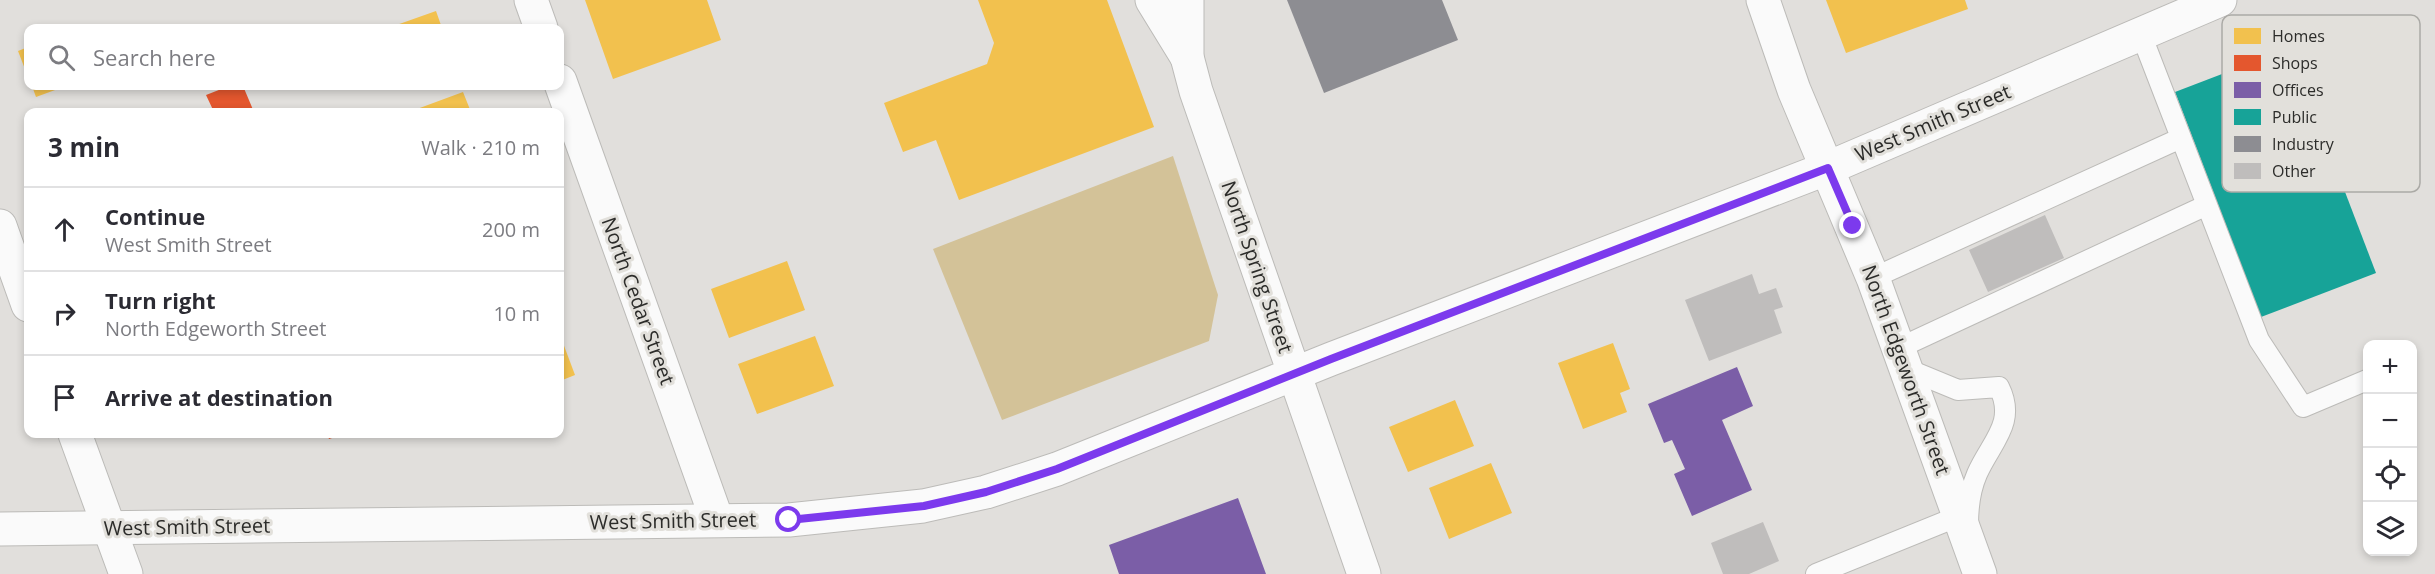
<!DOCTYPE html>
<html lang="en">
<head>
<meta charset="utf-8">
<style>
	body { margin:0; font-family:"Open Sans",sans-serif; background:#f2f2f3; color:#2b2b33 }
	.controls { position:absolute; right:18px; bottom:18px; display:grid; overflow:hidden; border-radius:12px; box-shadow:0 3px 9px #0003 }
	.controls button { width:54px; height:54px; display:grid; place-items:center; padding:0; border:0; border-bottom:2px solid #e1e1e2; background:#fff; color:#2b2b33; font:30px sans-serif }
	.stop { position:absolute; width:18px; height:18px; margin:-14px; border:4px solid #7c3aed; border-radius:50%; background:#fff }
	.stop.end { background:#7c3aed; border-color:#fff; box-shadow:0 2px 6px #0008 }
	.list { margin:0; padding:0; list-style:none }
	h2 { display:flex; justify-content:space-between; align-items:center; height:78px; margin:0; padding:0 24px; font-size:26px }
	h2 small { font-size:20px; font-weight:400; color:#7c7c81 }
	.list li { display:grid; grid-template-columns:39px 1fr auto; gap:18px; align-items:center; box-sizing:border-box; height:84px; padding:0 24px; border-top:2px solid #e1e1e2 }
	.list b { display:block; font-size:22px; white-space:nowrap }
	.list p { margin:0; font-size:20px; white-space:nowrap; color:#7c7c81 }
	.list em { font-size:20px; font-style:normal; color:#7c7c81 }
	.icon { flex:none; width:33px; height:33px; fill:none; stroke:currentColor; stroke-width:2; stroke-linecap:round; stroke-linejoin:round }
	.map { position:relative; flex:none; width:2435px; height:574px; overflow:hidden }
	.search { position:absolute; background:#fff; box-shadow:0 3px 9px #0003; left:24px; top:24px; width:540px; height:66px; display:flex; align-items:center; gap:15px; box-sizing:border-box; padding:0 21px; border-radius:12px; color:#7c7c81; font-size:22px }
	.panel { position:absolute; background:#fff; box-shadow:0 3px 9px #0003; left:24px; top:108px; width:540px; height:330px; border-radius:12px }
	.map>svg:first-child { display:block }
	.green { fill:#d3c298 }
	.homes { fill:#f2c14e }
	.shops { fill:#e4572e }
	.offices { fill:#7b5ea7 }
	.public { fill:#17a398 }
	.industry { fill:#8d8d92 }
	.building { fill:#bfbdbc }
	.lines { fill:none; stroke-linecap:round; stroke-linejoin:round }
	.lane-casing { stroke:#bcbbb8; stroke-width:22 }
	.street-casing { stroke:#bcbbb8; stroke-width:35 }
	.primary-casing { stroke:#bcbbb8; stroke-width:35 }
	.lane { stroke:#fafafa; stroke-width:20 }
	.street { stroke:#fafafa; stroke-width:33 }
	.primary { stroke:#fafafa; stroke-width:33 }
	.route { stroke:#7c3aed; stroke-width:8 }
	.labels { text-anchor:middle; stroke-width:6; stroke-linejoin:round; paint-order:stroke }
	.street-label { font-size:20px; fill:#2c2c2a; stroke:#e2e0db }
	.key { fill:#e2e0db; stroke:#abaaa6; stroke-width:1.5 }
	.key-label { font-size:16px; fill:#2c2c2a }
</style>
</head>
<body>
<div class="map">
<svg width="2435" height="574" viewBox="0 0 2435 574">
	<rect width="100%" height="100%" fill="#e1dfdc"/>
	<!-- green -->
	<path class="green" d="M1173 156 1218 295 1209 341 1002 420 933 249Z"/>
	<!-- homes -->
	<path class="homes" d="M585 0H707L721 40 613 79Z
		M978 0H1107L1154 127 959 200 936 140 903 152 884 103 987 64 994 43Z
		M1826 0H1965L1968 9 1846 53Z
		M436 11 442 28H388Z
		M28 47V77L18 51Z
		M32 86H66L36 97Z
		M463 92 471 112H418L417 109Z
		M787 261 805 310 729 338 711 289Z
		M560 335 575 375 560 381Z
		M815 336 834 386 757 414 738 364Z
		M1613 343 1630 389 1620 393 1627 412 1583 429 1558 363Z
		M1455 400 1474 446 1408 472 1389 427Z
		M1491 463 1512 513 1449 539 1429 488Z"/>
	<!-- shops -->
	<path class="shops" d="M229 86H243L254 112H214L206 95Z
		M327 434H344L329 439Z"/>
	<!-- offices -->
	<path class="offices" d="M1737 367 1753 406 1722 420 1752 490 1692 516 1674 474 1685 469 1672 440 1664 443 1648 404Z
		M1238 498 1266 574H1119L1109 545Z"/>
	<!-- public -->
	<path class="public" d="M2290 48 2376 273 2261 317 2175 92Z"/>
	<!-- industry -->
	<path class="industry" d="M1287 0H1442L1458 40 1324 93Z"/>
	<!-- building -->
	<path class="building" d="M2045 215 2064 258 1988 292 1969 250Z
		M1752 274 1759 294 1776 288 1783 307 1774 310 1782 333 1709 361 1685 300Z
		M1763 522 1779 561 1749 574H1723L1711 543Z"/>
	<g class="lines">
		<!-- lane casing -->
		<g class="lane-casing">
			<path id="lane" d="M2141 34 2259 340 2303 407 2367 380
				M1873 278 2181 138
				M1899 348 2207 205
				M1907 369 1958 390 1999 387C2017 423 1991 442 1977 474 1970 490 1968 507 1968 525
				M1816 574 1959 516"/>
		</g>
		<!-- street casing -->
		<g class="street-casing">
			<path id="street" d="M531 0 541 28
				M1152 0 1187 57
				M560 81 717 520
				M0 226 28 305
				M75 434 126 574"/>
		</g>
		<!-- primary casing -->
		<g class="primary-casing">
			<path id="primary" d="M1187 0V57L1196 91 1364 574
				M1763 0 1794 90 1873 278 1980 574
				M0 529 789 520 923 506 986 492 1057 469 1331 359 1828 168 2220 0"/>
		</g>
		<!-- lane -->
		<use href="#lane" class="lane"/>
		<!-- street -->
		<use href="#street" class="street"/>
		<!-- primary -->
		<use href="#primary" class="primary"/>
	</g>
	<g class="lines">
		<!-- route -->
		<path class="route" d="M789 520 924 506 986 492 1057 469 1331 359 1828 168 1853 226"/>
	</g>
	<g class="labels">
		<!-- street labels -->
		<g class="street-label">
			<text transform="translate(1933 123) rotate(-23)" y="7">West Smith Street</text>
			<text transform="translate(1257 267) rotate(71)" y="7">North Spring Street</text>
			<text transform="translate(638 301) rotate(70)" y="7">North Cedar Street</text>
			<text transform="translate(1906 370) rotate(70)" y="7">North Edgeworth Street</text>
			<text transform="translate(673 521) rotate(-1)" y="7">West Smith Street</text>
			<text transform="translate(187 527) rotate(-1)" y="7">West Smith Street</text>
		</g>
	</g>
	<!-- legend -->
	<rect x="2222" y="15" width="198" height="177" rx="9" class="key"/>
	<rect x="2234" y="28" width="27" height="16" fill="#f2c14e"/>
	<rect x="2234" y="55" width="27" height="16" fill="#e4572e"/>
	<rect x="2234" y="82" width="27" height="16" fill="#7b5ea7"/>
	<rect x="2234" y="109" width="27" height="16" fill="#17a398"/>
	<rect x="2234" y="136" width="27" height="16" fill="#8d8d92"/>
	<rect x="2234" y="163" width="27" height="16" fill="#bfbdbc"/>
	<g class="key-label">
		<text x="2272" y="42">Homes</text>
		<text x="2272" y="69">Shops</text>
		<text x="2272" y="96">Offices</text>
		<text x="2272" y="123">Public</text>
		<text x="2272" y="150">Industry</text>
		<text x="2272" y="177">Other</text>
	</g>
</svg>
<div class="controls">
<button>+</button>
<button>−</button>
<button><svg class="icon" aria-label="locate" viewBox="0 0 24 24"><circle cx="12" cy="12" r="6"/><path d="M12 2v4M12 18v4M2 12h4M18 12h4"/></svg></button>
<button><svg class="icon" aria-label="layers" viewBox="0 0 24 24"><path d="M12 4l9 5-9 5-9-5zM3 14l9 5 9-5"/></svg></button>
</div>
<div class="stop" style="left:789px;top:520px"></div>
<div class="stop end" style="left:1853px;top:226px"></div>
<div class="search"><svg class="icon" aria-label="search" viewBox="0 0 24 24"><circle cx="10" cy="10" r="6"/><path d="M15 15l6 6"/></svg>Search here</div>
<section class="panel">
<h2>3 min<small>Walk · 210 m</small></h2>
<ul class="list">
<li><svg class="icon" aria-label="ahead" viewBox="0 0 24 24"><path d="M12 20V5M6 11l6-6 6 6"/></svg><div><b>Continue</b><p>West Smith Street</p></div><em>200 m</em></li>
<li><svg class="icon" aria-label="right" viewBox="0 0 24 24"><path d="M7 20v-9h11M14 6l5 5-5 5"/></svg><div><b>Turn right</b><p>North Edgeworth Street</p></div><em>10 m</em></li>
<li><svg class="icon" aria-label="arrive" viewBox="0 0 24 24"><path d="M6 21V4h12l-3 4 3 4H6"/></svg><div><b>Arrive at destination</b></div></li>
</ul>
</section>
</div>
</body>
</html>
